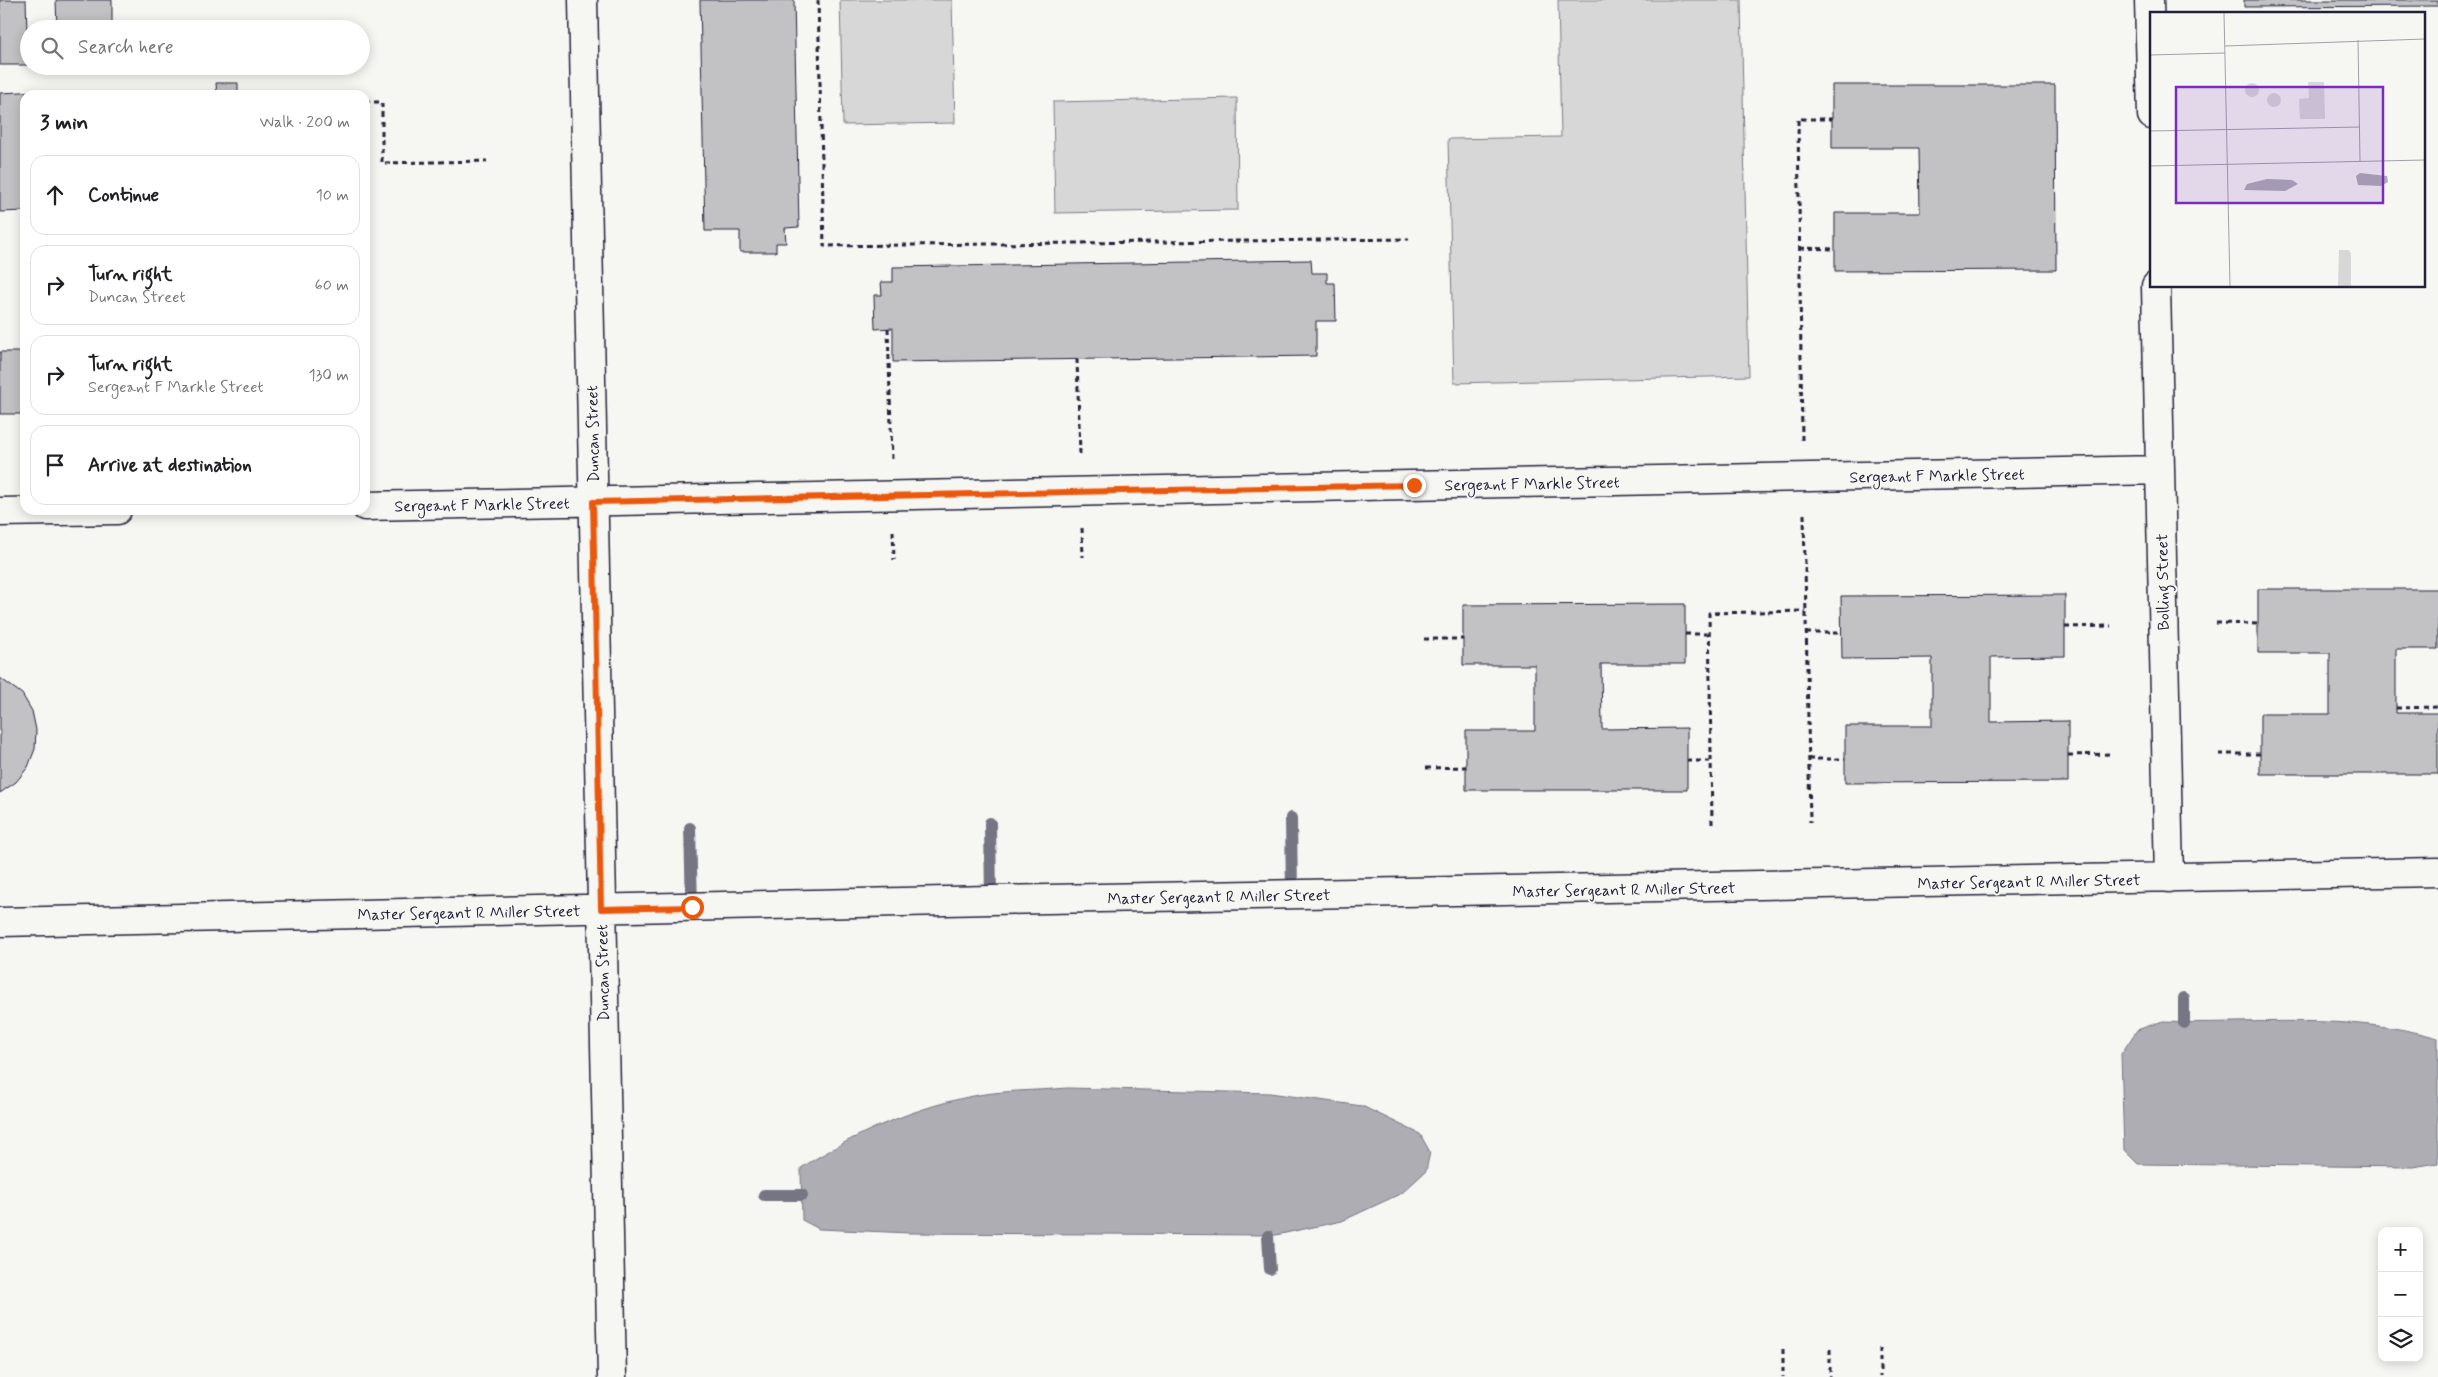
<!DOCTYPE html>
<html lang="en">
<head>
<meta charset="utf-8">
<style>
	body { margin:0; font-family:Mynerve,sans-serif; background:#f6f6f6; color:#202124 }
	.controls { position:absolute; right:15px; bottom:15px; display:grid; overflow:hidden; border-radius:10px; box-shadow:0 2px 12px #0003 }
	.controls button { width:45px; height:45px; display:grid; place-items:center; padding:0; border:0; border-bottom:1px solid #e0e0e0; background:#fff; color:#202124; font:25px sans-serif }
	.stop { position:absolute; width:15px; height:15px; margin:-11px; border:4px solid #ea580c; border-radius:50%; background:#fff }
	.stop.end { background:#ea580c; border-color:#fff; box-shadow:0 1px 5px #0008 }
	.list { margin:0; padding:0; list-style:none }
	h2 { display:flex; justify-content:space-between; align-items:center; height:65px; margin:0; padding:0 20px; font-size:21px }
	h2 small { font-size:16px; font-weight:400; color:#757577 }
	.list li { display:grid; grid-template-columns:32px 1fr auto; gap:15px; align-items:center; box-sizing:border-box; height:80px; margin:0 10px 10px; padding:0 10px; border:1px solid #e0e0e0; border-radius:15px }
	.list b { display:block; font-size:19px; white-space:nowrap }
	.list p { margin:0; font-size:16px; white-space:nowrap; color:#757577 }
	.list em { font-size:16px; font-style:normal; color:#757577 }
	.icon { flex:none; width:28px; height:28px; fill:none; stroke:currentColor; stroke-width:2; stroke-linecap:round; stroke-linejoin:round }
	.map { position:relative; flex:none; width:2438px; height:1377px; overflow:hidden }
	.search { position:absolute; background:#fff; box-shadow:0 2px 12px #0003; left:20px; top:20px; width:350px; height:55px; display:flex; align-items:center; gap:12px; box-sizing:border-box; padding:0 18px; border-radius:28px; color:#757577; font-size:19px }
	.panel { position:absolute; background:#fff; box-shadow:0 2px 12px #0003; left:20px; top:90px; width:350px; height:425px; border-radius:15px }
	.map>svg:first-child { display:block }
	.green { fill:#d7d7d7; stroke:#7c7c89 }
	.water { fill:#adadb3; stroke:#757583 }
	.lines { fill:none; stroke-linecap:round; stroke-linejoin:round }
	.stream { stroke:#757583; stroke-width:12 }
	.building { fill:#c2c2c4; stroke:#22223b }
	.minor-casing { stroke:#22223b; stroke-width:31 }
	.path { stroke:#22223b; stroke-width:3; stroke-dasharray:5 4; stroke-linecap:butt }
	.minor { stroke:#f6f6f2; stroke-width:28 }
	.route { stroke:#ea580c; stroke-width:6 }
	.labels { text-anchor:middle; stroke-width:4; stroke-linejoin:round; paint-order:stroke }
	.street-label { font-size:16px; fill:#22223b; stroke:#f6f6f2 }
	.inset-road { fill:none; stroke:#a1a1a9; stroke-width:1 }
	.view { fill:#7b2cbf; fill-opacity:0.15; stroke:#7b2cbf; stroke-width:2.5 }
	.inset-edge { fill:none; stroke:#22223b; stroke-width:2.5 }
</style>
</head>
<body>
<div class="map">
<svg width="2438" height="1377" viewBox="0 0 2438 1377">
	<rect width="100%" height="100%" fill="#f6f6f2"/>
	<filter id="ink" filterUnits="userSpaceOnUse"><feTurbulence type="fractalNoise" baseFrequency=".02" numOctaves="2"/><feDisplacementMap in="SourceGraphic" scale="10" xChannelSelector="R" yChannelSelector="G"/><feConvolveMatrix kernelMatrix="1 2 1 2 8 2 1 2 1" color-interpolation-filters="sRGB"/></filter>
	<g filter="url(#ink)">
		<!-- green -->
		<path class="green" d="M840 0H952L955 123 843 125Z
			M1558 0H1741L1749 376 1454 383 1448 139 1561 137Z
			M1237 98 1238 210 1055 213 1053 102Z"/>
		<!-- water -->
		<path class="water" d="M2160 1022C2251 1025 2350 1012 2438 1038V1163L2413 1167 2138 1164 2124 1150 2121 1054 2137 1030Z
			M1067 1088 1270 1093 1362 1106 1420 1134 1430 1152 1426 1171 1402 1193 1342 1221 1276 1235 910 1233 819 1229 802 1220 801 1168C852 1135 908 1110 968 1097 1000 1090 1035 1091 1067 1088Z"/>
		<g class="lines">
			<!-- stream -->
			<path class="stream" d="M1291 818 1292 895
				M990 823 991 900
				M690 828 692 907
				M2184 998V1023
				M764 1195H802
				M1268 1236 1270 1269"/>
		</g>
		<!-- building -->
		<path class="building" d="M0 0H26L28 65H0Z
			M56 0H112V29H57Z
			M700 0H794L799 227 785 228 786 243H776V252H740V231H705Z
			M2244 0H2438V6L2244 7Z
			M216 83H238V95H217Z
			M1832 85H2055L2056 270 1835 271V213H1920L1919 148H1832Z
			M42 91 43 95H25V211L0 212V93Z
			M1311 260 1312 273H1327V283H1335L1336 321H1316V356L893 362V328L875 329 874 295H882L881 282H893V267Z
			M0 352H25V414H0Z
			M2258 589H2438V649H2396V713H2438V774H2260V714H2330V653H2258Z
			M2065 595V656L1991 657V722L2068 721V782L1845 783V726H1932V658L1842 659 1841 596Z
			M1685 604V664H1601L1602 729 1687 728V790H1466V731H1535V665H1463V605Z
			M0 678 22 694 32 711 36 730 35 749 28 767 16 782 0 793Z"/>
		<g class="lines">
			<!-- minor casing -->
			<g class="minor-casing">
				<path id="minor" d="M583 0 612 1377
					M2149 0 2152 115
					M2156 286 2169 878
					M365 506 2160 470
					M0 512 117 510
					M0 922 991 900 2438 872"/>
			</g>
			<!-- path -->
			<path class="path" d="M818 0 824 246 1409 239
				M365 102H382V163L487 161
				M1800 248 1835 249
				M888 328 892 460
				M1077 359 1080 454
				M1802 440 1798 119H1832
				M1804 514 1810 822
				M1082 528 1083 557
				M893 531 894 560
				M2216 623 2258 624
				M2065 627 2111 626
				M1806 633H1841
				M1685 634H1709
				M1424 639H1463
				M2396 708 2438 707
				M2219 754H2260
				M2068 755 2112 754
				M1808 759H1845
				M1687 761H1711
				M1426 768 1466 767
				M1712 824 1709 613 1806 611
				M1880 1348V1377
				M1783 1349V1377
				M1830 1349V1377"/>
			<!-- minor -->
			<use href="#minor" class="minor"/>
		</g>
	</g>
	<g class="lines" filter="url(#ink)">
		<!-- route -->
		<path class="route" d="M692 907 601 909 593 502 1414 485"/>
	</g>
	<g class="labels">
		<!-- street labels -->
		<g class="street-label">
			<text transform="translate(592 434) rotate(-91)" y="6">Duncan Street</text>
			<text transform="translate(1937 475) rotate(-1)" y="6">Sergeant F Markle Street</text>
			<text transform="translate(1532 483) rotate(-1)" y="6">Sergeant F Markle Street</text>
			<text transform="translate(482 504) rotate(-1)" y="6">Sergeant F Markle Street</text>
			<text transform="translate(2162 582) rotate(-91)" y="6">Bolling Street</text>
			<text transform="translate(2029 881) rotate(-1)" y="6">Master Sergeant R Miller Street</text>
			<text transform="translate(1624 889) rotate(-1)" y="6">Master Sergeant R Miller Street</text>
			<text transform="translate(1219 896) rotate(-1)" y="6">Master Sergeant R Miller Street</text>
			<text transform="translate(469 912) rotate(-1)" y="6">Master Sergeant R Miller Street</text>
			<text transform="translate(602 973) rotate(-91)" y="6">Duncan Street</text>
		</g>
	</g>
	<!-- overview -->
	<g transform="translate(2150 12)">
		<rect width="275" height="275" fill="#f6f6f2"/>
		<path d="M158 70H174L175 107H150L149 87 159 86ZM95 78a7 7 0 1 1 14 0a7 7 0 1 1-14 0ZM117 88a7 7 0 1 1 14 0a7 7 0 1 1-14 0ZM189 238H199L201 242V274H188Z" fill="#d7d7d7"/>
		<path d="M210 161 237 164 238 170 231 174 208 173 206 164ZM117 167 142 168 148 172 135 179 94 178 97 172Z" fill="#adadb3"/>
		<path class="inset-road" d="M74 1 80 274M208 28 210 149M75 34 275 27M0 43 75 41M0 119 210 115M0 154 275 148"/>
		<path class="view" d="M26 75H233V191H26Z"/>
		<rect width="275" height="275" class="inset-edge"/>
	</g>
</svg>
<div class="controls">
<button>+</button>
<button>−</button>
<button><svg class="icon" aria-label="layers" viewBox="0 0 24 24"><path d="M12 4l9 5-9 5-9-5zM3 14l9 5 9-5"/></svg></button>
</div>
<div class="stop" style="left:692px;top:907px"></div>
<div class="stop end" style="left:1414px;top:485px"></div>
<div class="search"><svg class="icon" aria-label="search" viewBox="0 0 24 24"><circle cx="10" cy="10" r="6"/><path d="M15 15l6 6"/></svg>Search here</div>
<section class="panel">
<h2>3 min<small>Walk · 200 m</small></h2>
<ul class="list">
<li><svg class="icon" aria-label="ahead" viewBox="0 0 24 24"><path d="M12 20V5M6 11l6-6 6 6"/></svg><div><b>Continue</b></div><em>10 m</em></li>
<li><svg class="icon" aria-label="right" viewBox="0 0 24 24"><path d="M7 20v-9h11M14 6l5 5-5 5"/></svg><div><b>Turn right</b><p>Duncan Street</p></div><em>60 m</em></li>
<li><svg class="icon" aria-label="right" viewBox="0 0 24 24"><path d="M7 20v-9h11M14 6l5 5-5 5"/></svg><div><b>Turn right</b><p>Sergeant F Markle Street</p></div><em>130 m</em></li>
<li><svg class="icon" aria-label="arrive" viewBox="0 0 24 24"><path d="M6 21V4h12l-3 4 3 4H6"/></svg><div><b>Arrive at destination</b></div></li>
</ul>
</section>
</div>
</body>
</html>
